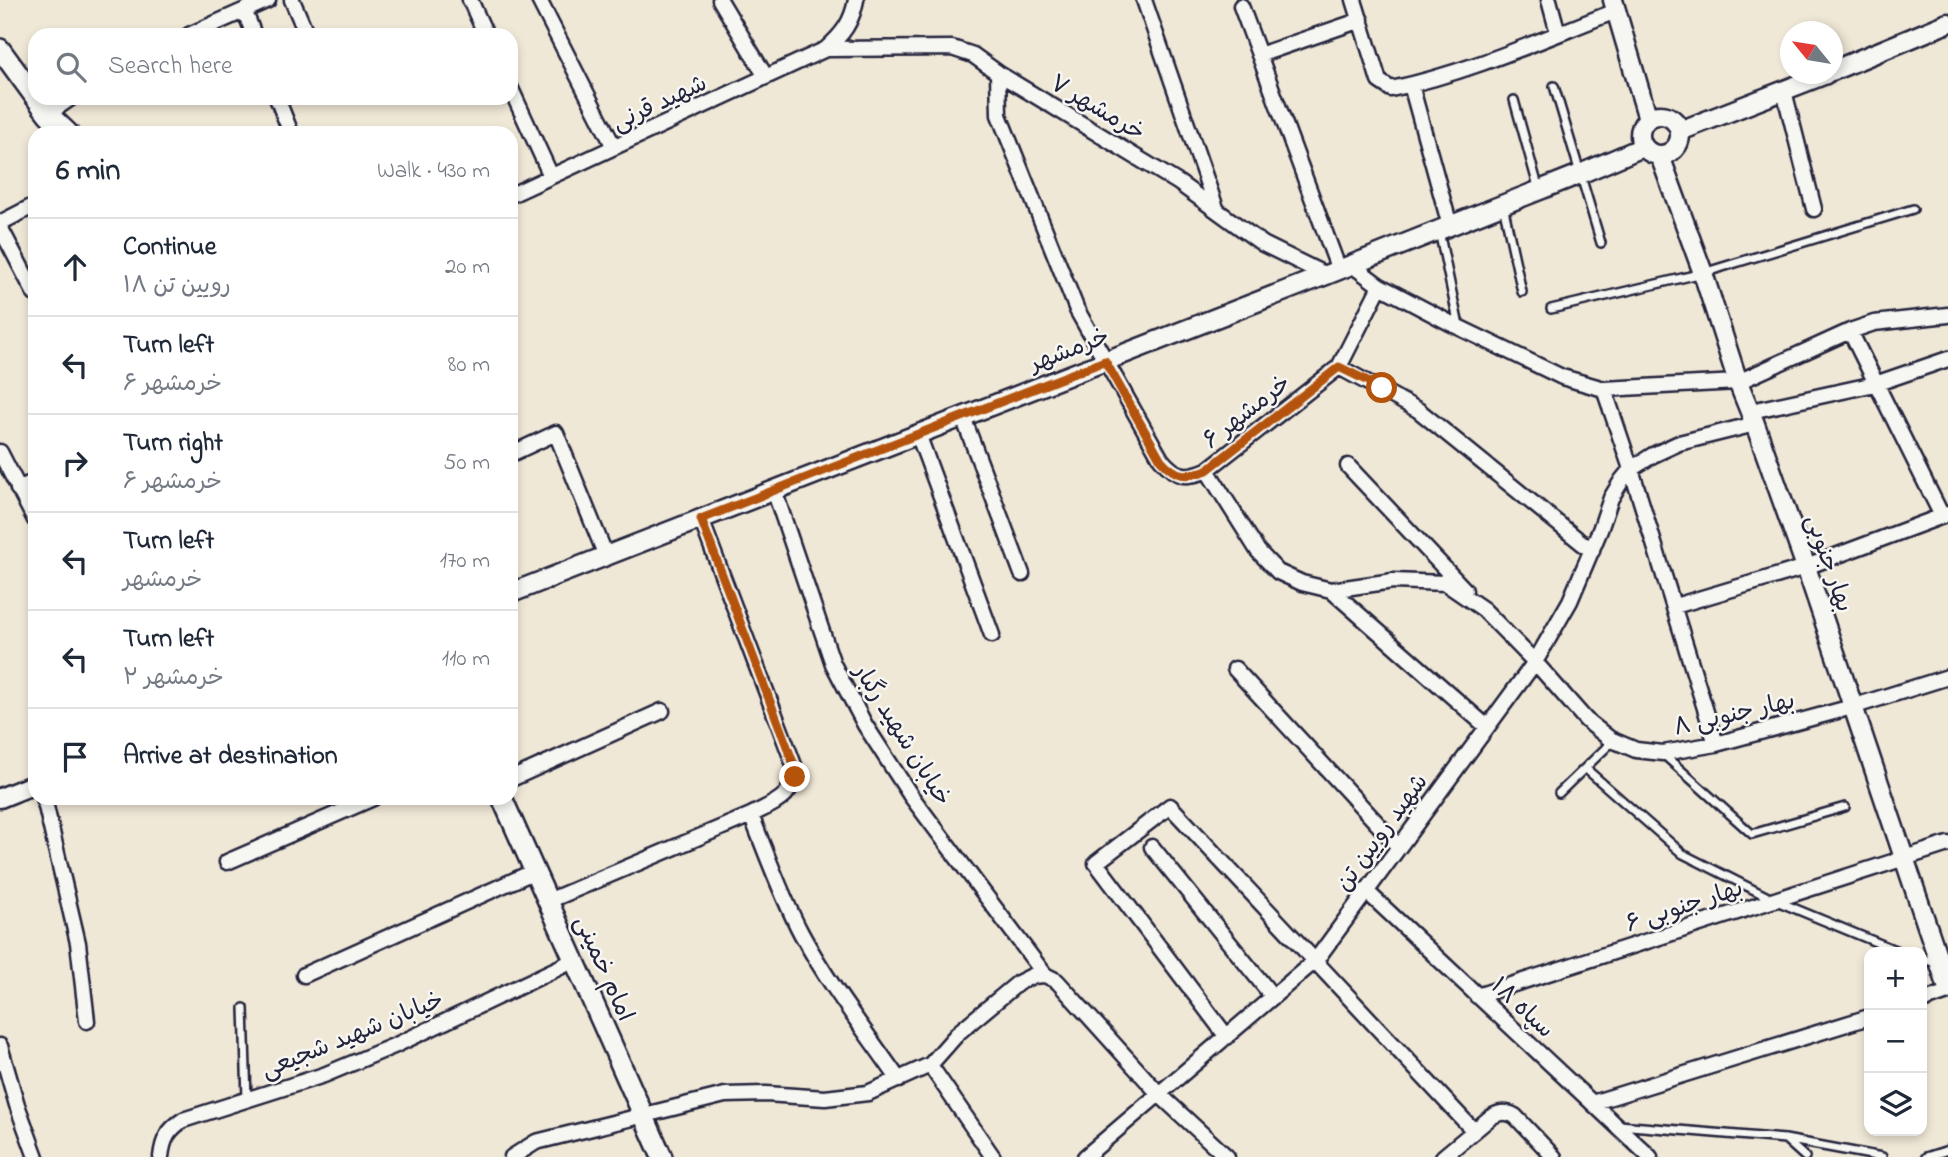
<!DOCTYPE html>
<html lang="en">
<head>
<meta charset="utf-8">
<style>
	body { margin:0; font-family:"Indie Flower","Playpen Sans Arabic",sans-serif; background:#f2f2f3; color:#1f2937 }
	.controls { position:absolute; right:21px; bottom:21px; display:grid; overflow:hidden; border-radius:14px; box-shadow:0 4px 10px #0003 }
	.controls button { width:63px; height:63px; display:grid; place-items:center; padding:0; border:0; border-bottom:2px solid #e0e1e3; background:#fff; color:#1f2937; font:35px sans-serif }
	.compass { position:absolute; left:1780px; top:21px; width:63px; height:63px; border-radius:50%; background:#fff; box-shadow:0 4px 10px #0003; rotate:300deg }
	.stop { position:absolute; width:21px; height:21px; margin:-16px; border:5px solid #b45309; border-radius:50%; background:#fff }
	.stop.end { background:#b45309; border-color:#fff; box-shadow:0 2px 7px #0008 }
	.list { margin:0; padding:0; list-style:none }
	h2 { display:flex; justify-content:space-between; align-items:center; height:91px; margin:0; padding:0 28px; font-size:30px }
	h2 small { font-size:23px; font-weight:400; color:#747a83 }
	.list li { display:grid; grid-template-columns:46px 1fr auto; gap:21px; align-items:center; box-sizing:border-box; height:98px; padding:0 28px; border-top:2px solid #e0e1e3 }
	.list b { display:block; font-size:26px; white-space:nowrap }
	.list p { margin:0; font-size:23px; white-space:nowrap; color:#747a83 }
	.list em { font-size:23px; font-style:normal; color:#747a83 }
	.icon { flex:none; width:38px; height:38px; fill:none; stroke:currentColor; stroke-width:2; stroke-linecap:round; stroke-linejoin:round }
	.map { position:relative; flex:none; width:1948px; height:1157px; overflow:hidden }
	.search { position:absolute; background:#fff; box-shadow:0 4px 10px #0003; left:28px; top:28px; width:490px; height:77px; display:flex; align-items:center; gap:18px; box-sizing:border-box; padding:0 24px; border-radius:21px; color:#747a83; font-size:26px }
	.panel { position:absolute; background:#fff; box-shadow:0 4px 10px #0003; left:28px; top:126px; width:490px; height:679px; border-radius:21px }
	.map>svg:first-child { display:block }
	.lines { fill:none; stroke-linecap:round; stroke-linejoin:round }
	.service-casing { stroke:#22223b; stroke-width:12 }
	.minor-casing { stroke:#22223b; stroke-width:19 }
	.tertiary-casing { stroke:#22223b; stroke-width:23 }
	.secondary-casing { stroke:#22223b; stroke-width:24 }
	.service { stroke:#f6f6f2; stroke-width:7 }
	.minor { stroke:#f6f6f2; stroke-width:14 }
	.tertiary { stroke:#f6f6f2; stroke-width:18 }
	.secondary { stroke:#f6f6f2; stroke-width:19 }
	.route { stroke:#b45309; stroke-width:9 }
	.labels { text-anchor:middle; stroke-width:5; stroke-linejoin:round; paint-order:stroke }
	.street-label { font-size:24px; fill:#22223b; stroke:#f6f6f2 }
</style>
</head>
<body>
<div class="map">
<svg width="1948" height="1157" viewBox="0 0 1948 1157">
	<rect width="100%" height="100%" fill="#f0e8d7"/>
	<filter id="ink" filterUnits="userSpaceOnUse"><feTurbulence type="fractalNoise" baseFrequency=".0143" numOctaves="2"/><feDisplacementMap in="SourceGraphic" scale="14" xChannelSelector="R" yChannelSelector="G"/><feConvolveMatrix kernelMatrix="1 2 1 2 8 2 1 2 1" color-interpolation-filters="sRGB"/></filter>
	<g filter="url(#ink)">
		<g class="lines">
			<!-- service casing -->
			<g class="service-casing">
				<path id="service" d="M1554 86 1601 243
					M1514 100 1539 190
					M1503 205 1522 292
					M1439 231 1459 326
					M1551 309 1703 273 1913 209
					M1663 754 1752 834 1845 807
					M1585 768 1683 854 1774 900 1900 952
					M1559 793 1613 741
					M1922 959 1938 963
					M244 1008 247 1099
					M1619 1125 1785 1139 1882 1157
					M1785 1139 1805 1157
					M1926 1157 1948 1150"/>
			</g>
			<!-- minor casing -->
			<g class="minor-casing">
				<path id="minor" d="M292 0 307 35
					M470 0 486 35
					M539 0 614 147
					M720 0 766 77
					M1144 0 1216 208
					M1354 0 1379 81 1391 89C1468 73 1543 39 1616 11
					M1549 0 1558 33
					M1241 6 1339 270
					M245 12 254 35
					M189 35 268 0
					M826 49 952 48 973 55 998 73 1179 183 1263 244 1326 275
					M1259 55 1361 20
					M998 73 999 115 1077 310 1161 459C1176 477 1186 479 1207 470L1339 367 1380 286
					M1411 85 1450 226
					M511 89 551 176
					M1784 91 1814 209
					M277 98 291 133
					M48 114 71 98
					M511 195 826 49C843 34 852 22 856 0
					M0 223 35 205
					M0 227 35 294
					M1352 265 1380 286 1452 324 1562 377 1604 389 1738 382 1850 331 1874 323 1948 315
					M1850 331 1942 516
					M1339 367 1418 410 1592 551
					M1604 389 1631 469 1716 744
					M1751 411 1875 384 1948 359
					M963 417 1022 574
					M918 434 992 635
					M0 452 35 520
					M511 454 556 433 606 556
					M1348 466 1465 590
					M1207 470 1258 551 1278 572 1302 583 1331 590 1393 581 1445 583 1483 609 1535 662 1586 720 1610 739 1636 750 1663 753 1716 744 1852 707 1948 677
					M18 489 35 481
					M774 490 833 664 865 725 911 796 1045 975
					M1331 590 1487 727
					M1675 606 1806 567 1948 514
					M1235 669 1398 846
					M511 779 662 711
					M44 798 78 943 87 1021
					M751 815C767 855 781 895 801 933 829 985 866 1032 899 1080
					M1152 847 1273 997
					M227 862 373 798
					M1365 890 1650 1157
					M548 901 751 815C776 802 796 797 794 765L701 519
					M304 975 535 871
					M1477 996 1948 844
					M1922 1001 1948 992
					M1227 1037 1096 863 1170 806 1474 1131
					M0 1046 17 1105 36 1157
					M930 1065 993 1157
					M1592 1103 1869 1017
					M161 1157C163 1139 168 1130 183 1120L324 1075 396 1045 575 960
					M512 1157 536 1142 725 1095 766 1094 825 1098 868 1093 930 1065 959 1032 1018 983 1032 976 1045 975 1057 981 1160 1095 1227 1157
					M1085 1157 1316 960 1535 662 1570 601 1600 530 1611 498 1622 480 1631 469 1653 455 1679 443 1755 424
					M1443 1157 1491 1117C1500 1112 1506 1111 1515 1116L1554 1157"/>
			</g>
			<!-- tertiary casing -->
			<g class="tertiary-casing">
				<path id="tertiary" d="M1613 0 1648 119
					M1832 71 1948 23
					M1640 135a20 20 0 1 1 40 0a20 20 0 1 1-40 0Z
					M1680 131 1826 74
					M1660 156 1703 273 1738 382 1755 424 1806 567 1948 988
					M511 593 1326 275 1580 174 1643 147
					M0 798 35 784"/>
			</g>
			<!-- secondary casing -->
			<g class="secondary-casing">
				<path id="secondary" d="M0 49 35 97
					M36 98 48 114 68 133
					M502 798 662 1157"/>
			</g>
			<!-- service -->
			<use href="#service" class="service"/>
			<!-- minor -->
			<use href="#minor" class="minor"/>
			<!-- tertiary -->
			<use href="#tertiary" class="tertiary"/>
			<!-- secondary -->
			<use href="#secondary" class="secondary"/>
		</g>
	</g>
	<g class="lines" filter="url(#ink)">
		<!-- route -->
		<path class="route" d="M795 777 794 765 701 519 1105 361 1161 460C1176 477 1186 478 1207 470L1339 367 1382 388"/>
	</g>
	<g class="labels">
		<!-- street labels -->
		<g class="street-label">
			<text transform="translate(659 102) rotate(-25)" y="8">شهید قرنی</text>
			<text transform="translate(1098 107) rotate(31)" y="8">خرمشهر ۷</text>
			<text transform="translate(1069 349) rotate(-21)" y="8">خرمشهر</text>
			<text transform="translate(1246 411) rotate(-38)" y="8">خرمشهر ۶</text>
			<text transform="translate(1830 563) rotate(71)" y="8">بهار جنوبی</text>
			<text transform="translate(1734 713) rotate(-13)" y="8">بهار جنوبی ۸</text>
			<text transform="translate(903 734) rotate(58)" y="8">خیابان شهید رگبار</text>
			<text transform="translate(1381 832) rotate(-54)" y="8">شهید رویین تن</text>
			<text transform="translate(1684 905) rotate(-18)" y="8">بهار جنوبی ۶</text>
			<text transform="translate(605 968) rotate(66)" y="8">امام خمینی</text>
			<text transform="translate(1523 1007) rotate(43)" y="8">سپاه ۱۸</text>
			<text transform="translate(352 1034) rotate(-22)" y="8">خیابان شهید شجیعی</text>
		</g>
	</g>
</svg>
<div class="controls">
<button>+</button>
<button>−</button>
<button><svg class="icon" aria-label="layers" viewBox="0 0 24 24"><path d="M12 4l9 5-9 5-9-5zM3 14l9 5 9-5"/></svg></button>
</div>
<svg class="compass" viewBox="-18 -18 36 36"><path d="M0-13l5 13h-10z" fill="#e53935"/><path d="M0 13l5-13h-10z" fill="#747a83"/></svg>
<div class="stop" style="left:1382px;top:388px"></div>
<div class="stop end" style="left:795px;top:777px"></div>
<div class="search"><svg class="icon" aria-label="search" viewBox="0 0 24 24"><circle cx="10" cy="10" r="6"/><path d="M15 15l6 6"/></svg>Search here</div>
<section class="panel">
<h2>6 min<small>Walk · 430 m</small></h2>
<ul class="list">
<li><svg class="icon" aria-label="ahead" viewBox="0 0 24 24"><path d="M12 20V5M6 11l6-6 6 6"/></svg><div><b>Continue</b><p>رویین تن ۱۸</p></div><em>20 m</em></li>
<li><svg class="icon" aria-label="left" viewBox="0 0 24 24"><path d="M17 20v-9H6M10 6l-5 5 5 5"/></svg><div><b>Turn left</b><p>خرمشهر ۶</p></div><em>80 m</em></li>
<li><svg class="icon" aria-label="right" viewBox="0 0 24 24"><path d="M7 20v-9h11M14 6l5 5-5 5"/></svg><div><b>Turn right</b><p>خرمشهر ۶</p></div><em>50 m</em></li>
<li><svg class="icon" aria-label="left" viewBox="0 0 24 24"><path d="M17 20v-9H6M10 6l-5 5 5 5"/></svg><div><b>Turn left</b><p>خرمشهر</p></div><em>170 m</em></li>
<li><svg class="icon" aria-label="left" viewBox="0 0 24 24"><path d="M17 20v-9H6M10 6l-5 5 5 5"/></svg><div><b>Turn left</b><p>خرمشهر ۲</p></div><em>110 m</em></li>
<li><svg class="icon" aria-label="arrive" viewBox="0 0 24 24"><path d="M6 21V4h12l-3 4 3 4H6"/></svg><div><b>Arrive at destination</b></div></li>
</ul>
</section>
</div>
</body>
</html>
